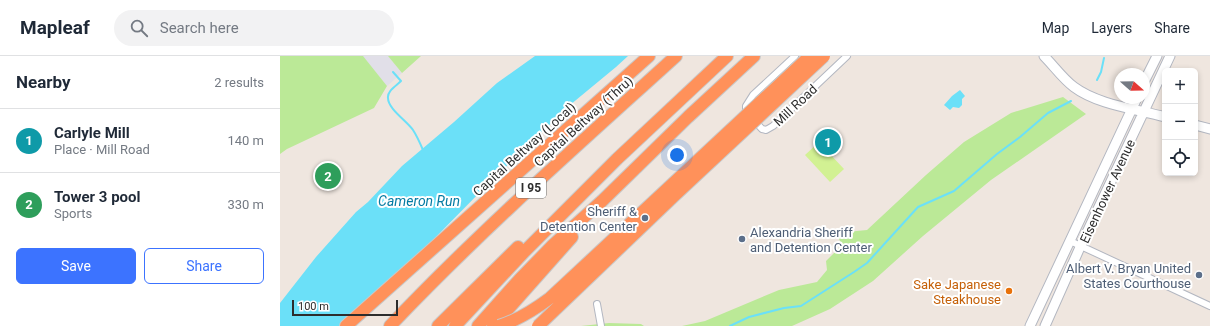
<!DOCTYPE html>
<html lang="en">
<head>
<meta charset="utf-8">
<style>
	body { margin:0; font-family:Roboto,sans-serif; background:#f2f2f3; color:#1f2937 }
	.controls { position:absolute; right:12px; top:12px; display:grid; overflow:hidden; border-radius:6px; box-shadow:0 2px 6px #0003 }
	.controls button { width:36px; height:36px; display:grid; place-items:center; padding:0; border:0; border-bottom:1px solid #e0e1e3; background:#fff; color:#1f2937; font:20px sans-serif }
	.compass { position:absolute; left:834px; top:12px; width:36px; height:36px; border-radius:50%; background:#fff; box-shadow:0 2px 6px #0003; rotate:110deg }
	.scale { position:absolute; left:12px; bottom:10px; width:106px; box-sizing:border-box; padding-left:4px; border:2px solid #2d2d2d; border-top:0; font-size:11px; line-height:14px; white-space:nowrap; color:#2d2d2d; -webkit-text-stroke:3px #fff; paint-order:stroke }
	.you { position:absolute; left:397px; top:99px; width:14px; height:14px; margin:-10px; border:3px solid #fff; border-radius:50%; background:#1a73e8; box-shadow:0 0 0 6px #1a73e833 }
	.badge { display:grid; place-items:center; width:26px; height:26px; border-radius:50%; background:#3c73ff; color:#fff; font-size:13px; font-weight:700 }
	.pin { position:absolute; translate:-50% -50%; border:2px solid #fff; box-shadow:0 1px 4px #0006 }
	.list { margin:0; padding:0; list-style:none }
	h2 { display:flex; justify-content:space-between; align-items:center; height:52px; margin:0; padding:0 16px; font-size:17px }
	h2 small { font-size:13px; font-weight:400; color:#747a83 }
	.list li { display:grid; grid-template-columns:26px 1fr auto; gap:12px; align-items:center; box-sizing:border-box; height:64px; padding:0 16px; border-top:1px solid #e0e1e3 }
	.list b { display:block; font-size:15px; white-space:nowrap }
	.list p { margin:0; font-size:13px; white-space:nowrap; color:#747a83 }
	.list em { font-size:13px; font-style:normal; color:#747a83 }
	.actions { display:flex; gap:8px; padding:12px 16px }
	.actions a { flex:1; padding:9px 0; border:1px solid #3c73ff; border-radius:6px; text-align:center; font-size:14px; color:#3c73ff }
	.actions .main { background:#3c73ff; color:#fff }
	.icon { flex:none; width:22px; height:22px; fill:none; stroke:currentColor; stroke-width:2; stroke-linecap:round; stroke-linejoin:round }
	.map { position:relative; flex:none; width:930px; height:270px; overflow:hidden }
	header { display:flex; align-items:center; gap:24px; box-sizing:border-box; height:56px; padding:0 20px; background:#fff; border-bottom:1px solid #e0e1e3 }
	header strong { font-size:19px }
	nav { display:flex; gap:22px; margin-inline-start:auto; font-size:14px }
	.search { width:280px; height:36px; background:#f2f2f3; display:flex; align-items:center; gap:10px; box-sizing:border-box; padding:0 14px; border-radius:22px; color:#747a83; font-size:15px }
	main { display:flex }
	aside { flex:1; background:#fff }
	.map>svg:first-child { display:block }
	.industrial { fill:#e1dfe8 }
	.green { fill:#bbe997 }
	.pitch { fill:#d2f193 }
	.water { fill:#6be0f8 }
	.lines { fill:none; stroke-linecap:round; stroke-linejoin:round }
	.stream { stroke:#6be0f8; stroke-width:2 }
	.street-casing { stroke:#b3b7c1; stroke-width:8 }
	.secondary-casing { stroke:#b3b7c1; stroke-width:11 }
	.highway-casing { stroke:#c8c8c8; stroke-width:14 }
	.street { stroke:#fff; stroke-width:6 }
	.secondary { stroke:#fff; stroke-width:9 }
	.highway { stroke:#ff915a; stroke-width:12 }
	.highway-bridge-casing { stroke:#c8c8c8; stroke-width:14; stroke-linecap:butt }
	.highway-bridge { stroke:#ff915a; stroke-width:12 }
	.service-dot { fill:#5c6f8a; stroke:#fff; stroke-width:1.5 }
	.food-dot { fill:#e8710a; stroke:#fff; stroke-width:1.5 }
	.labels { text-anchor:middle; stroke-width:4; stroke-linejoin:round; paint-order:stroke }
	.shield { fill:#fff; stroke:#6c6c6c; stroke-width:1 }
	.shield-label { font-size:12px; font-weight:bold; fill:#2d2d2d }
	.street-label { font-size:13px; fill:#2d2d2d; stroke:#fff }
	.service-label { font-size:13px; fill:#4e5e75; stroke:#fff; text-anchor:end }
	.food-label { font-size:13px; fill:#c56008; stroke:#fff; text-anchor:end }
	.water-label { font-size:14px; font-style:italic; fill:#047ba3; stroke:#fff }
</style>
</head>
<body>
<header>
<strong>Mapleaf</strong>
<div class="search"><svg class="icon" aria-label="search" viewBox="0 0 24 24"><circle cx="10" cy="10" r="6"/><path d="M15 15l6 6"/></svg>Search here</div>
<nav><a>Map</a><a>Layers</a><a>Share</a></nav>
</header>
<main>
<aside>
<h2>Nearby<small>2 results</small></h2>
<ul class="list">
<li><span class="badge" style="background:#0f9aa8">1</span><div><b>Carlyle Mill</b><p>Place · Mill Road</p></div><em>140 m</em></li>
<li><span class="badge" style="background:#2e9e5b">2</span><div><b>Tower 3 pool</b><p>Sports</p></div><em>330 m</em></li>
</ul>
<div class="actions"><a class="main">Save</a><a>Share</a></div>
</aside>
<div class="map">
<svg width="930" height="270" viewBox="0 0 930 270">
	<rect width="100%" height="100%" fill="#efe6df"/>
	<!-- industrial -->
	<path class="industrial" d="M82 0H108L122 17 107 30Z"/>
	<!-- green -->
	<path class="green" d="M0 0H83L107 30 94 52 7 93 0 98Z
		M108 0H141L122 17Z
		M783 41 806 58 711 124 643 180 593 225 550 253 512 270H402L425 265 499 234 537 226 547 214 546 205 562 189 556 177 587 174 646 119 684 86 731 57Z
		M329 267 361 268 364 270H301Z"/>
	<!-- pitch -->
	<path class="pitch" d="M551 75 560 85 548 96 564 113 550 126 525 99Z"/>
	<!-- water -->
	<path class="water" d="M255 0H348L336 11 290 49 212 124 139 198 70 270H0V247L36 201 76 156 88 146 122 110 174 66 217 27Z
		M680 34 685 40 682 43V49L679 52 673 51 670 54 664 49 672 40Z
		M49 115 60 129 55 133 50 128 44 133 37 125Z"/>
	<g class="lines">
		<!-- stream -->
		<path class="stream" d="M113 16 121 25C116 30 107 35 108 42 108 53 127 65 133 74 137 80 140 87 143 94
			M817 24 821 16 824 2
			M450 270 469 261 504 252 521 250 574 216 587 207 638 151 674 135 717 98 740 81 768 57 791 45"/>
		<!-- street casing -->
		<g class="street-casing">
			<path id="street" d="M515 0 473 39 466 50V56L482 73 486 74 493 70 567 0
				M790 185 930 250
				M317 248 321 270"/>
		</g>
		<!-- secondary casing -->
		<g class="secondary-casing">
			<path id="secondary" d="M764 0C774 10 783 23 794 31 818 49 857 53 885 61
				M864 26 877 0
				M915 69 930 73
				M750 270 857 42
				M765 270 801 189 890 0"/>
		</g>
		<!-- highway casing -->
		<g class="highway-casing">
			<path id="highway" d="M66 270 369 0
				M110 270C200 175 299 88 396 0
				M158 270 238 191
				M175 270 245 195 337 103 447 0
				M198 270 239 224 273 189 322 145 408 61 474 0
				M213 270 292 181"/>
		</g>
		<!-- street -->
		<use href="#street" class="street"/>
		<!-- secondary -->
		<use href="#secondary" class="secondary"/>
		<!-- highway -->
		<use href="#highway" class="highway"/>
		<!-- highway-bridge casing -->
		<g class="highway-bridge-casing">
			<path id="highway-bridge" d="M219 270C238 264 254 254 270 242L530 0
				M258 270 394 140 544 0"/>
		</g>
		<!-- highway-bridge -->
		<use href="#highway-bridge" class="highway-bridge"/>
	</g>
	<!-- markers -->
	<g class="service-dot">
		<circle cx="365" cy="162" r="4"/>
		<circle cx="462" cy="183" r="4"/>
		<circle cx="919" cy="219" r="4"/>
	</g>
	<circle class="food-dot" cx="729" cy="235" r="4"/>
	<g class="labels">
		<!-- shield labels -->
		<rect class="shield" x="236" y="122" width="30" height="20" rx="3"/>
		<g class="shield-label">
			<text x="251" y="136">I 95</text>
		</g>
		<!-- street labels -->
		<g class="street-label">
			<text transform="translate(515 49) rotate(-43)" y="5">Mill Road</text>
			<text transform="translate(303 65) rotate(-42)" y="5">Capital Beltway (Thru)</text>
			<text transform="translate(244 93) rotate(-42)" y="5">Capital Beltway (Local)</text>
			<text transform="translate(827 135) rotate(-65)" y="5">Eisenhower Avenue</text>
		</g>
		<!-- service labels -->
		<g class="service-label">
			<text x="357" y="160">Sheriff &amp;<tspan x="357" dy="15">Detention Center</tspan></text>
			<text x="470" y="181" text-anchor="start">Alexandria Sheriff<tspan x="470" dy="15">and Detention Center</tspan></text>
			<text x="911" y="217">Albert V. Bryan United<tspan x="911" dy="15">States Courthouse</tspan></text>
		</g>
		<!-- food labels -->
		<g class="food-label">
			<text x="721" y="233">Sake Japanese<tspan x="721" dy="15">Steakhouse</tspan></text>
		</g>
		<!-- water labels -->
		<g class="water-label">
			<text x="139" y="150">Cameron Run</text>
		</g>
	</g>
</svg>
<div class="controls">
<button>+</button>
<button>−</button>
<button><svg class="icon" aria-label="locate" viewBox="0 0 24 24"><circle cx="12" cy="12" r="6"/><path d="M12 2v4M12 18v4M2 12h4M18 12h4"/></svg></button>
</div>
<svg class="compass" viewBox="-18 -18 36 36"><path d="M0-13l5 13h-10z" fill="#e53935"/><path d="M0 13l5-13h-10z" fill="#747a83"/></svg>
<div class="scale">100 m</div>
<div class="you"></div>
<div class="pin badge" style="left:548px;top:86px;background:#0f9aa8">1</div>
<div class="pin badge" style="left:48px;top:120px;background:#2e9e5b">2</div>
</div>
</main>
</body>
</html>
